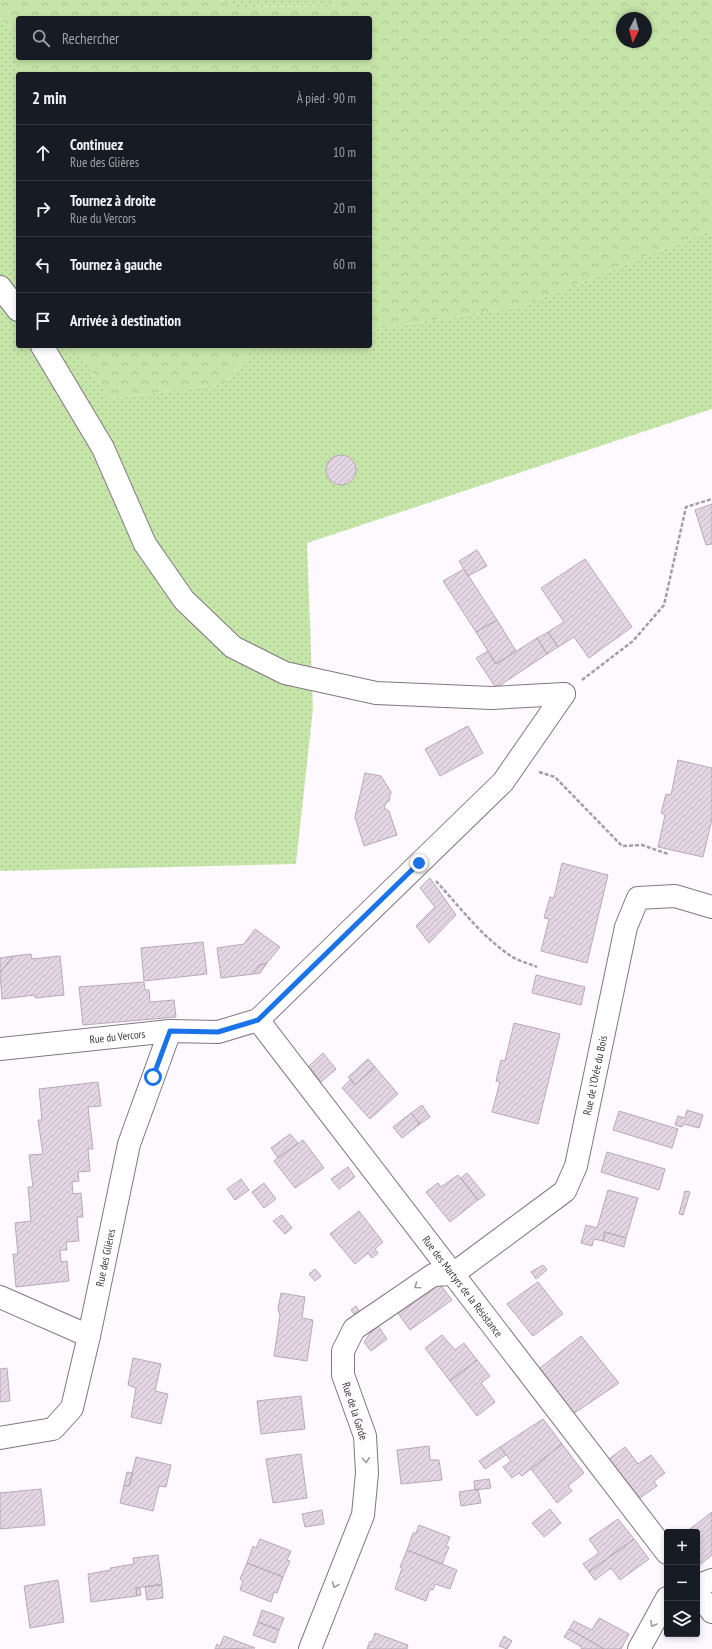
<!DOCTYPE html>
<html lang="fr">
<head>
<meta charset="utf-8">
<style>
	body { margin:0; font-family:"PT Sans Narrow",sans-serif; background:#242831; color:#f1f3f6 }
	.controls { position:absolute; right:12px; bottom:12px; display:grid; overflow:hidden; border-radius:4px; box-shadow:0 2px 6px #0003 }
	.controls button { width:36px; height:36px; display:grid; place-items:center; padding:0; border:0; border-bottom:1px solid #363941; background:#171b24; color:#f1f3f6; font:20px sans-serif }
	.compass { position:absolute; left:616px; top:12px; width:36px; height:36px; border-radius:50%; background:#171b24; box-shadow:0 2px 6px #0003; rotate:186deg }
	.stop { position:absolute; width:12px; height:12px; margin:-9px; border:3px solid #1a73e8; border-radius:50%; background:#fff }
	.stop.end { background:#1a73e8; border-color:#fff; box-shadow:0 1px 4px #0008 }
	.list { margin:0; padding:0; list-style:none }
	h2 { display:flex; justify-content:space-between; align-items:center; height:52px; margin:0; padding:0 16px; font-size:17px }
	h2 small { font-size:13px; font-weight:400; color:#9ea1a6 }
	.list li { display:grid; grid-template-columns:26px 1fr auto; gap:12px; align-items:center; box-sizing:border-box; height:56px; padding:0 16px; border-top:1px solid #363941 }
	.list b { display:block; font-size:15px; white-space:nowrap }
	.list p { margin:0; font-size:13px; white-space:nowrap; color:#9ea1a6 }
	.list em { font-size:13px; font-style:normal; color:#9ea1a6 }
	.icon { flex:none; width:22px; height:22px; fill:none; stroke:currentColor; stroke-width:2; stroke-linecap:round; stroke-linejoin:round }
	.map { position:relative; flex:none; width:712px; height:1649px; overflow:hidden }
	.search { position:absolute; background:#171b24; box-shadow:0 2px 6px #0003; left:16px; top:16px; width:356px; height:44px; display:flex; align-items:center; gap:10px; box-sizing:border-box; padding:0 14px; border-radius:4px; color:#9ea1a6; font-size:15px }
	.panel { position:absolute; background:#171b24; box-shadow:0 2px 6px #0003; left:16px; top:72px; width:356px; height:276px; border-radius:4px }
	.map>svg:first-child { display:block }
	.grass { fill:url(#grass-dots) }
	.forest { fill:url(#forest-crowns); fill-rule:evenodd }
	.building { fill:url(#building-hatch); stroke:#b7aab7 }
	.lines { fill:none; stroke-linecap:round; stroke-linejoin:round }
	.minor-casing { stroke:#837682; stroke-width:24 }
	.path { stroke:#a39ea3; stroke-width:2.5; stroke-dasharray:4 2; stroke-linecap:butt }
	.minor { stroke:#fff; stroke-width:22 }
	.oneway { stroke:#9e9a9d }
	.route { stroke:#1a73e8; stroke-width:5 }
	.labels { text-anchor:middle; stroke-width:3.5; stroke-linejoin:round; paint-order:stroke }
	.street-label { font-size:11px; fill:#3c363b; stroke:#fef9fe }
</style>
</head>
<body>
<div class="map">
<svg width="712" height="1649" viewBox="0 0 712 1649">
	<defs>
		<pattern id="grass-dots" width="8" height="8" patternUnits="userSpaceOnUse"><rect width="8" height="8" fill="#c6e6a9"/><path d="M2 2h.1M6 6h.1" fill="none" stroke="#abc692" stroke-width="1.8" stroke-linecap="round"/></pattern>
		<pattern id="forest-crowns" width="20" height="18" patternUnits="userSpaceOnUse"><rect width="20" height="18" fill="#c6e6a9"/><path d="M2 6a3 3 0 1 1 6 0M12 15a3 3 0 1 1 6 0" fill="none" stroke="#abc692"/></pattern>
		<pattern id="building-hatch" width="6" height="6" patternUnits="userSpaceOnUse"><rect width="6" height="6" fill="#e3d5e2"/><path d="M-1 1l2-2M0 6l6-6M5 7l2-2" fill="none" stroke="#c4b7c3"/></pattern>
	</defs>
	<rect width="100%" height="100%" fill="#fef9fe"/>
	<!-- grass -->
	<path class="grass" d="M218 0H335L333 6 236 7Z
		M0 18 18 35V58H21V74H18V346H75L110 399 224 384 255 346H370V330L519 307 712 230V409L307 543 313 708 296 864 0 871Z"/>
	<!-- forest -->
	<path class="forest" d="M0 0H218L236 7 333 6 335 0H712V230L519 307 370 330V74H21V58H370V18H18V35L0 18ZM622 18H646V42H622Z
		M75 346H255L224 384 110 399Z"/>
	<!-- building -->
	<path class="building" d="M326 470a15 15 0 1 1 30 0a15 15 0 1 1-30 0Z
		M712 504V544L706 545 695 510Z
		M477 550 487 566 468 576 459 561Z
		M585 559 632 627 589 658 574 637 558 647 548 632 564 622 541 588Z
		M464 569 497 620 476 632 443 581Z
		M497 620 516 651 496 664 476 632Z
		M548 632 558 647 547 654 537 638Z
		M537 638 547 654 496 688 476 658 488 651 496 664Z
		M468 726 483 753 440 776 425 749Z
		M678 760 712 768V819L703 857 658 847 665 815 661 813 666 794 671 795Z
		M365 773 381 776 391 792 389 801 386 803 384 808 389 811 397 835 364 846 355 817Z
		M562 863 608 875 587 963 541 951 549 919 544 918 550 897 554 898Z
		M430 878 456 915 429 943 416 926 435 907 420 888Z
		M255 929 280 947 267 963 260 965 253 974 221 978 217 948 244 944Z
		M203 942 207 974 144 981 141 948Z
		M31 954 32 959 60 956 64 995 35 998V995L2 999 0 973 13 956Z
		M13 956 0 973V958Z
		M267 963 260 973 253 974 260 965Z
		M536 975 585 987 581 1005 532 993Z
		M144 982 145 990H149L150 1002 174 1000 176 1017 83 1025 79 987Z
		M514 1023 560 1034 538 1124 492 1112 500 1082 496 1081 501 1060 505 1061Z
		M323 1053 336 1069 321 1082 309 1066Z
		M368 1059 375 1067 355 1085 348 1077Z
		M375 1067 398 1094 370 1119 342 1088 351 1079 355 1085Z
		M98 1082 101 1106 88 1107 93 1149H88L90 1171 78 1172 79 1181 72 1182 73 1194 81 1193 83 1217H77L79 1241 66 1242 67 1250H60L61 1262 67 1261 69 1281 16 1287 13 1254H18L15 1223 31 1221 28 1187H33L29 1155 43 1154 38 1120H42L39 1089Z
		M422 1105 430 1117 420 1124 411 1113Z
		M687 1110 703 1115 699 1128 684 1124 682 1127 675 1125 678 1116 685 1118Z
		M619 1111 678 1129 672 1148 613 1130Z
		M411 1113 420 1124 402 1138 393 1127Z
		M290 1134 298 1143 278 1158 271 1148Z
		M303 1140 324 1168 295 1188 274 1161Z
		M607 1152 665 1169 659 1190 601 1172Z
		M348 1167 355 1177 339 1189 331 1179Z
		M467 1173 485 1195 478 1200 461 1178Z
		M458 1175 478 1200 450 1222 426 1192 438 1183 441 1187Z
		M241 1179 249 1190 235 1200 227 1189Z
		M264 1183 276 1199 264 1208 252 1192Z
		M608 1190 638 1198 626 1238 605 1232 603 1241 594 1239 592 1246 581 1243 586 1225 597 1228Z
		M685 1191 690 1192 683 1215 679 1214Z
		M359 1211 383 1242 375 1249 378 1253 372 1258 368 1253 355 1264 330 1234Z
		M282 1215 292 1228 285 1234 273 1221Z
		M605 1232 626 1238 624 1247 603 1241Z
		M543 1265 547 1270 536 1279 531 1272Z
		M315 1269 321 1276 315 1281 309 1274Z
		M538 1282 563 1314 533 1336 507 1304Z
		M439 1283 452 1300 410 1330 398 1313Z
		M281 1293 305 1297 302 1318 313 1320 307 1361 274 1356 280 1315 278 1309Z
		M356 1306 360 1312 355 1315 351 1310Z
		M378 1326 387 1339 371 1351 364 1342 371 1332Z
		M442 1335 455 1350 464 1343 477 1360 450 1381 425 1348Z
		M581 1336 619 1383 573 1414 540 1368Z
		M133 1358 161 1364 155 1391 168 1394 161 1424 131 1417 136 1388 128 1385Z
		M477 1360 490 1376 481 1383 495 1402 477 1416 450 1381Z
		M7 1368 10 1401 0 1402V1369Z
		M301 1396 305 1429 261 1434 257 1401Z
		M543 1419 562 1444 522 1476 519 1473 512 1478 503 1467 511 1461 500 1447Z
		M562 1444 584 1473 568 1486 572 1491 557 1503 531 1469Z
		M429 1446 430 1460H439L442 1480 401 1484 397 1450Z
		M500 1447 506 1455 485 1469 479 1461Z
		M625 1447 638 1464 651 1455 665 1473 654 1481 657 1486 640 1498 609 1459Z
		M301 1454 307 1498 273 1503 266 1459Z
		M136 1457 171 1465 166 1487 159 1486 153 1511 120 1503 124 1485 129 1486Z
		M127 1472 133 1473 129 1486 124 1485Z
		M489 1479 491 1488 475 1490 474 1481Z
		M41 1489 45 1525 0 1529V1493Z
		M478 1489 481 1503 461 1506 459 1492Z
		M550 1509 561 1523 544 1537 532 1523Z
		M322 1510 324 1524 305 1527 302 1514Z
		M712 1512V1555L697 1567V1532H686Z
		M618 1519 634 1539 589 1572 583 1564 599 1553 589 1539Z
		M419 1525 450 1537 446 1546 449 1547 442 1564 407 1550 413 1533H416Z
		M260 1539 291 1551 287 1560 290 1561 283 1577 247 1563 253 1546 256 1548Z
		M634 1539 649 1559 620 1580 611 1568 595 1580 589 1572Z
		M407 1550 457 1570 450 1589 435 1584 433 1590 430 1589 426 1601 395 1589 402 1568 400 1567Z
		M158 1555 162 1584 136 1588 137 1596 91 1602 88 1574 111 1570 110 1568 134 1564 133 1558Z
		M247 1563 283 1577 277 1593 274 1592 271 1602 240 1590 243 1581 240 1579Z
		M58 1580 64 1622 30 1628 24 1586Z
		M162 1585 163 1598 147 1600 145 1587Z
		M136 1588H140L141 1595 137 1596Z
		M262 1610 284 1618 279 1630 258 1622Z
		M599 1618 629 1634 621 1649H604L569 1629 574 1621 592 1630Z
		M258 1622 279 1630 275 1643 253 1635Z
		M569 1629 571 1630 604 1649H581L582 1647 564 1637Z
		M375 1633 408 1645 407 1649H367L370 1641 372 1642Z
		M224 1636 255 1648 215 1649 217 1644 220 1646Z
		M504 1636 512 1641 507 1649 499 1646Z"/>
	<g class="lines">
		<!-- minor casing -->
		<g class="minor-casing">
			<g id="minor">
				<path d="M0 287 18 310"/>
				<path d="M42 346 103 448 145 544 184 600 233 647 285 673 376 693 491 698 564 694"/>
				<path id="s1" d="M258 1020 667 1553"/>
				<path id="s2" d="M0 1049 170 1031 218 1032 258 1020 503 782 564 694"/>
				<path d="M0 1297 89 1336"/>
				<path id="s3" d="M0 1438 53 1429 72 1408 89 1336 129 1144 170 1031"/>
				<path d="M697 1586 712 1580"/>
				<path d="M697 1592 712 1612"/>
				<path id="s4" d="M310 1649 363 1515 367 1473 365 1436 343 1375V1351L354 1329 433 1275 453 1274 565 1191 576 1166 626 927 638 898 675 896 712 907"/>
				<path d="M639 1649 667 1598"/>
			</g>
		</g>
		<!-- path -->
		<path class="path" d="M582 680 633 641 664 605 686 507 712 499
			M539 772 555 777 622 846 642 845 668 854
			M436 881C459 906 482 937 511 956 518 961 528 963 537 967"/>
		<!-- minor -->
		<use href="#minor" class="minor"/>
	</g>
	<!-- one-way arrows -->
	<defs><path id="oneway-chevron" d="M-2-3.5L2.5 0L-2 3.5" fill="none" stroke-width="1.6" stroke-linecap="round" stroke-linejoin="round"/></defs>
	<g class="oneway">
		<use href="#oneway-chevron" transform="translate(417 1286) rotate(145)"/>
		<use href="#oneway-chevron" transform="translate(366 1460) rotate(86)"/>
		<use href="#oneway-chevron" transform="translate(335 1585) rotate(112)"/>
		<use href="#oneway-chevron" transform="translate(653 1624) rotate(119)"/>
	</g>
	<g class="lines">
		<!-- route -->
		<path class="route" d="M153 1077 170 1031 218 1032 258 1020 419 863"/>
	</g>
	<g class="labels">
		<!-- street labels -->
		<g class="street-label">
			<text dy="4" stroke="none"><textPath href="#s2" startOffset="118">Rue du Vercors</textPath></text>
			<text dy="4" stroke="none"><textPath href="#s4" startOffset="712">Rue de l'Orée du Bois</textPath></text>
			<text dy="4" stroke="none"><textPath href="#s3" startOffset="236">Rue des Glières</textPath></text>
			<text dy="4" stroke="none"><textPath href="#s1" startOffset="336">Rue des Martyrs de la Résistance</textPath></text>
			<text transform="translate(355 1411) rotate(72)" y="4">Rue de la Garde</text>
		</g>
	</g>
</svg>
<div class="controls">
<button>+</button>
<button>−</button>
<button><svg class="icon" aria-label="layers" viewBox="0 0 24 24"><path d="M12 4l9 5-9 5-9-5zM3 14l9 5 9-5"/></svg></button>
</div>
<svg class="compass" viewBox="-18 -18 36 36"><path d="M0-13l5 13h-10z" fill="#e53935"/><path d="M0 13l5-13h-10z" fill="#9ea1a6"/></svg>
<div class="stop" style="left:153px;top:1077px"></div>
<div class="stop end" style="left:419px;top:863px"></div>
<div class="search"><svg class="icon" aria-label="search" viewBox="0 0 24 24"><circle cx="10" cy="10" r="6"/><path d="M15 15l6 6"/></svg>Rechercher</div>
<section class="panel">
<h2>2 min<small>À pied · 90 m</small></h2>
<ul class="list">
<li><svg class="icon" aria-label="ahead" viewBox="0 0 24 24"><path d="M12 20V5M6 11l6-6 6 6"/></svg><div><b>Continuez</b><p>Rue des Glières</p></div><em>10 m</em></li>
<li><svg class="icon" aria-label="right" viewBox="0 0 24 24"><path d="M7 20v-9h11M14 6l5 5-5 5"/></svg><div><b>Tournez à droite</b><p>Rue du Vercors</p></div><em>20 m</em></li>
<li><svg class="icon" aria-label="left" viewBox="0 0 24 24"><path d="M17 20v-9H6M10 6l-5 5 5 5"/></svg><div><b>Tournez à gauche</b></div><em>60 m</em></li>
<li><svg class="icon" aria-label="arrive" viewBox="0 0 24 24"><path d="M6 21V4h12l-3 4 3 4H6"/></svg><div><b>Arrivée à destination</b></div></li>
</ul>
</section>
</div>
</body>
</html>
